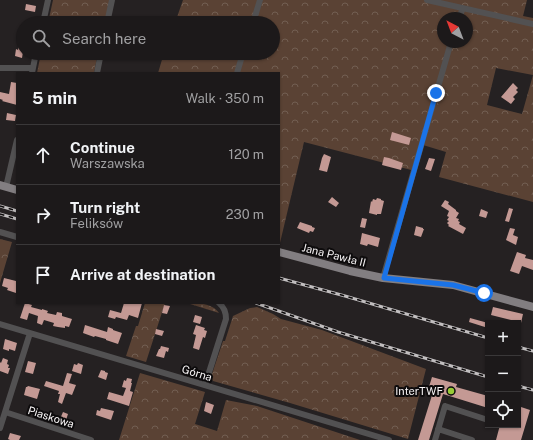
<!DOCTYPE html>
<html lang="en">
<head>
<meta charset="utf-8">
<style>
	body { margin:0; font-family:"Public Sans",sans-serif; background:#252223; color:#f1f3f6 }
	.controls { position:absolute; right:12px; bottom:12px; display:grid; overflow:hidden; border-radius:0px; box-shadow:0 1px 3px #0004 }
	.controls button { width:36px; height:36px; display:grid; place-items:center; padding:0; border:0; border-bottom:1px solid #3a3839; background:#1c191a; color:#f1f3f6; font:20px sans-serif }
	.compass { position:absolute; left:437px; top:12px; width:36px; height:36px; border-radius:50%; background:#1c191a; box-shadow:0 1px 3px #0004; rotate:318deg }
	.stop { position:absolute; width:12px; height:12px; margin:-9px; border:3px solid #1a73e8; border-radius:50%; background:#fff }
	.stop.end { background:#1a73e8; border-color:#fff; box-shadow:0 1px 4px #0008 }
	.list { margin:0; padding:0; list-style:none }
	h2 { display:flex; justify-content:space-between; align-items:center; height:52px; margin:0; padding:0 16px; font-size:17px }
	h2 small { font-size:13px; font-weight:400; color:#a0a0a2 }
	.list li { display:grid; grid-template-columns:26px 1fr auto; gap:12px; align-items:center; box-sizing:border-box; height:60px; padding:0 16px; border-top:1px solid #3a3839 }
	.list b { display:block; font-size:15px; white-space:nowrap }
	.list p { margin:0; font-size:13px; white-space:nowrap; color:#a0a0a2 }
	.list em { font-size:13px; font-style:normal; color:#a0a0a2 }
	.icon { flex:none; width:22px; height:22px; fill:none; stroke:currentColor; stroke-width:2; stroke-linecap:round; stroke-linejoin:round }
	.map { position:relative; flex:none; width:533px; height:440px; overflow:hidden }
	.search { position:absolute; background:#1c191a; box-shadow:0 1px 3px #0004; left:16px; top:16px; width:264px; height:44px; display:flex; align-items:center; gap:10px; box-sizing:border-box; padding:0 14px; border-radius:22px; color:#a0a0a2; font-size:15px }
	.panel { position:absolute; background:#1c191a; box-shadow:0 1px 3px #0004; left:16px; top:72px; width:264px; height:232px; border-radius:0px }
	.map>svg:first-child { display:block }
	.grass { fill:url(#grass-dots) }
	.forest { fill:url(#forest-crowns); fill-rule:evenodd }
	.building { fill:#c49994 }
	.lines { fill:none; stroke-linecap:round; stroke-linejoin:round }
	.minor { stroke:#525152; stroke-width:6 }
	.major { stroke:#827e81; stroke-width:8 }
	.rail-casing { stroke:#c1bebf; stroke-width:3 }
	.rail { stroke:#0d0b0c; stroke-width:1.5; stroke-dasharray:4.5; stroke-linecap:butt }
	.route { stroke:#1a73e8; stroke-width:5 }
	.poi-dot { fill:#98cb37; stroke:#0d0b0c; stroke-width:1.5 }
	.labels { text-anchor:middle; stroke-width:4; stroke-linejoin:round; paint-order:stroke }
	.street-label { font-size:11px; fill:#f7f4f5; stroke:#0d0b0c }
	.poi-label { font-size:11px; fill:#f7f4f5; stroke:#0d0b0c; text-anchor:end }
</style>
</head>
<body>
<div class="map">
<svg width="533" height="440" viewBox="0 0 533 440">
	<defs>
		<pattern id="grass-dots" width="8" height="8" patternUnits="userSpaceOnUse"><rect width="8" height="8" fill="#5a4234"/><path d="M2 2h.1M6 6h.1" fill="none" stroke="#725e52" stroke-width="1.8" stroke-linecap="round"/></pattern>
		<pattern id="forest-crowns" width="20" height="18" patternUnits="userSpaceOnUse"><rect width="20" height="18" fill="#5a4234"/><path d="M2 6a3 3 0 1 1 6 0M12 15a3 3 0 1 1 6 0" fill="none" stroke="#725e52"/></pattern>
	</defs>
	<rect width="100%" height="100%" fill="#252122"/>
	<!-- grass -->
	<path class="grass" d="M187 303C198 303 212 303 219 313Z"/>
	<!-- forest -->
	<path class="forest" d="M53 0H110L105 23H48Z
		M183 0H527L523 16 533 18V202L439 177 446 152 423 145 415 171 304 142 279 247V73H158L164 53H273V23H175ZM443 18H467V42H443ZM496 68 533 75 522 114 487 105Z
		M41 53H98L94 73H37Z
		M0 239 12 242 0 283Z
		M145 303H165L146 362 126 356 136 326H138Z
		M257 307 273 314 281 319 322 330 426 369 408 439 290 403 213 381 211 377 223 341H225L233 316 250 308Z
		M140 373 205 392 195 424 217 431 226 400 257 406 360 440H119Z"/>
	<!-- building -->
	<path class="building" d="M26 4 36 6 35 12 25 10Z
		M144 18 152 19 151 23H143Z
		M21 37H23V52L22 58 15 56 16 49 18 50Z
		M145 53H152L151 59 144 57Z
		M11 82 17 83V105L2 101 3 100 0 99V92L9 94Z
		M513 83 518 88 516 90 518 92 513 97 515 99 511 104 501 97Z
		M7 113 16 115 15 121 6 120Z
		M392 132 411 138 409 145 390 140Z
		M324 154 331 157 327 172 319 170 322 158Z
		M384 157 389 158 403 163 401 170 382 165Z
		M429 158 435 159 431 171 425 169Z
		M332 197 339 203 336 207 328 202Z
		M377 198 381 199V200L384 201 381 214H377V215L369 213 371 201 372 202 373 199 376 200Z
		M445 200 449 202 448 204 456 210V211L459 213 456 218 459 219 458 221 460 222 459 224 466 228 463 234 448 226 449 225 447 223 449 221 447 220 449 217 447 216 449 211 441 206Z
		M509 208 513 209 509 222 505 221Z
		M481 209 488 212 486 218 479 216Z
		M362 218 367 219 365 228 360 227Z
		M300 222 312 226V227L315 228 313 232 310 231 309 233 297 228Z
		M416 226 423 228V229H424L421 237 414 235Z
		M510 228 515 229 513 235 518 237 516 245 506 240Z
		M362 233 380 238 378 247 368 244 367 246 360 244Z
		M517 252 526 255 525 258 533 260V270L522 266 519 274 510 271Z
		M4 278 16 281V284H17V289L16 293 7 290 8 288 2 286Z
		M25 303 32 305 31 307 42 310V309L48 311 47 313 56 315 57 312 62 313V316L72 319 69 327 65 326V328L58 327 53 326 54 323 44 320 42 325 37 323 38 316 29 313 27 320 20 318Z
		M124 303H142L138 318 129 315 127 320 116 317 115 319 108 317 110 310 121 313Z
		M164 305 170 306 167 314 162 313Z
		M493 307 523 314 521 323H514L515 321 491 315Z
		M195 315 202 317 200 324 193 322Z
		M470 318 488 323V328L469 322Z
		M85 325 107 332 108 327 113 329V330L122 333 118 344 106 340V339L95 336 94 337 83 333Z
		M196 325 205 328 204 330 207 331 205 338 203 337 199 350 193 348 196 335 193 334Z
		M156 329 164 331 162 336 155 334Z
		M5 339 17 343 15 351 9 349V351L3 349Z
		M161 346 169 348 168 352 166 351 164 358 156 356 159 349H160Z
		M3 358 8 360 7 364 9 365 8 368H10L8 374 0 371V362L1 363Z
		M28 361 36 363 33 374 25 372Z
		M78 363 83 365 81 374 72 371 74 364 77 365Z
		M101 370 105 371V372L108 373 106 380 98 377Z
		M67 373 72 374 69 383 76 385 72 395 66 393 62 404 58 402 60 394H58L59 391 44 386 46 381 63 386Z
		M432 377 457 384 456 387 488 396V408L443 394 429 440H418L433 392 428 390Z
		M127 378 132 379 131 383H132L130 391 133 392 129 406 107 399 109 392 123 396 126 388 122 387 124 380 126 381Z
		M28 386 40 389 37 399 24 395 26 387H27Z
		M206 402 214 405 211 414 204 411Z
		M518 406 530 410 521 440H496L500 425H518Z
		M101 408 114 411 111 420 96 415 97 410 100 411Z
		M63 412 68 414 66 420 60 419Z
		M10 433 21 436 19 440H10L8 439Z"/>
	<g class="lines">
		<!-- minor -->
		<path class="minor" d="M427 0 533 24
			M459 18 463 8
			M43 23 48 0
			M107 23 112 0
			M253 23 260 0
			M0 68H33
			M32 73 36 53
			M97 73 101 53
			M237 73 243 53
			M6 187 17 140
			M0 232 17 237
			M383 278 451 42
			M0 324 389 440
			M205 385 226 319C226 312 224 307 219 303
			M5 412 91 440
			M0 428 30 333
			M438 429 472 440
			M435 440 445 406 488 420"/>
		<!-- major -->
		<path class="major" d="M0 185 17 190
			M279 252 350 271 383 278 453 285 533 307"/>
		<!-- rail casing -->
		<g class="rail-casing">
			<path id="rail" d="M0 206 17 211
				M0 214 17 219
				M279 278 345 296 488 338
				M256 303 338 332 488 377
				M518 347 533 351
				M518 386 533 390"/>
		</g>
		<!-- rail -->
		<use href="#rail" class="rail"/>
	</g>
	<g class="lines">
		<!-- route -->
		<path class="route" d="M436 93 384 278 453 285 484 293"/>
	</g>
	<!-- markers -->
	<circle class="poi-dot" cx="451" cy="391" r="4"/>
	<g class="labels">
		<!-- street labels -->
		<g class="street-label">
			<text transform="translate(334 255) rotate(14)" y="4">Jana Pawła II</text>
			<text transform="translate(197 373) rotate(17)" y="4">Górna</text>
			<text transform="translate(51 417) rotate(18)" y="4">Piaskowa</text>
		</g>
		<!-- poi labels -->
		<g class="poi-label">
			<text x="443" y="395">InterTWF</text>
		</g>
	</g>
</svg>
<div class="controls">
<button>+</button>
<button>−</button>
<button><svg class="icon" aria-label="locate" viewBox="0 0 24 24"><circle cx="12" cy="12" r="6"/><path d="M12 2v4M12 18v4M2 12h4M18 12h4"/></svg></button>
</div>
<svg class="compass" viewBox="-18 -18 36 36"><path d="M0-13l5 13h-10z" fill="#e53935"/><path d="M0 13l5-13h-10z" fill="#a0a0a2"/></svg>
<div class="stop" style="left:484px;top:293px"></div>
<div class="stop end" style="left:436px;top:93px"></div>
<div class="search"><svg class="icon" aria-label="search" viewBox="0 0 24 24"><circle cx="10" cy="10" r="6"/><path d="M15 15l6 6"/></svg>Search here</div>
<section class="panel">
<h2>5 min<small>Walk · 350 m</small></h2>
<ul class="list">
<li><svg class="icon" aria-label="ahead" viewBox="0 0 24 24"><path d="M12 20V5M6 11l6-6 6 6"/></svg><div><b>Continue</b><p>Warszawska</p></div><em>120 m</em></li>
<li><svg class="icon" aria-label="right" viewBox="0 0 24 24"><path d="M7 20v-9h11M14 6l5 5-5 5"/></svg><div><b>Turn right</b><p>Feliksów</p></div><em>230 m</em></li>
<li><svg class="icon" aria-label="arrive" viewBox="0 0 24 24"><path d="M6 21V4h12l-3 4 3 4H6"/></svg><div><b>Arrive at destination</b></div></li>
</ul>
</section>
</div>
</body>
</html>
